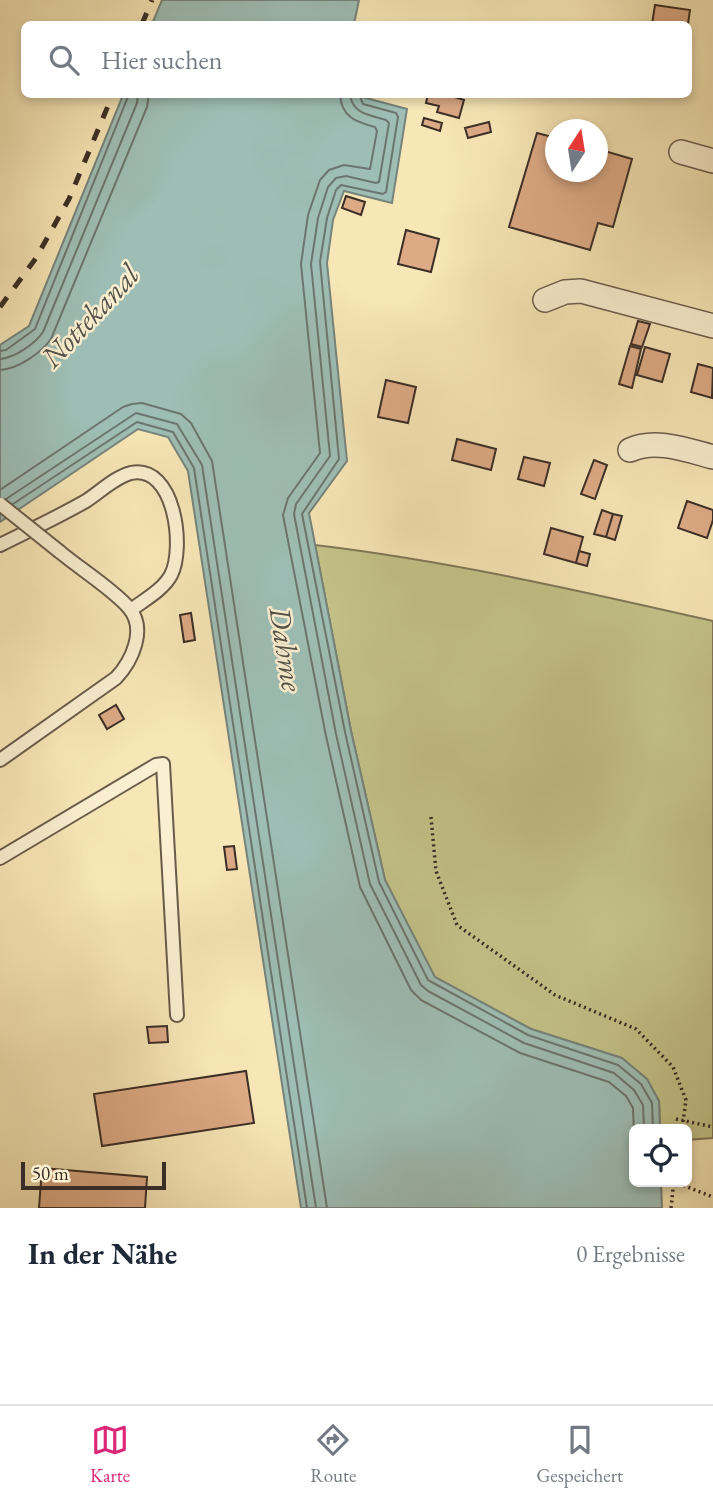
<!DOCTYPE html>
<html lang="de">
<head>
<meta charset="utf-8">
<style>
	body { margin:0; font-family:"EB Garamond",serif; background:#f6f6f7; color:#1f2937 }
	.controls { position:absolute; right:21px; bottom:21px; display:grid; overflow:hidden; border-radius:10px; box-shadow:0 4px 10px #0003 }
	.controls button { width:63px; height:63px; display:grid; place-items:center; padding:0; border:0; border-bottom:2px solid #e0e1e3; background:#fff; color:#1f2937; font:35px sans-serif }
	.compass { position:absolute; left:545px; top:119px; width:63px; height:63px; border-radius:50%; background:#fff; box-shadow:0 4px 10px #0003; rotate:12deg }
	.scale { position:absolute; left:21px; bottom:18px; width:145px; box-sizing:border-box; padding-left:7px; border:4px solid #3b2e26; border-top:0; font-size:19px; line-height:24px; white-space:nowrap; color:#3b2e26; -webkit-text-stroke:5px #faefd0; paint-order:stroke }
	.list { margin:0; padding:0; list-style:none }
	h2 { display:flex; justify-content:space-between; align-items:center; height:91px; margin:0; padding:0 28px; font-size:30px }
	h2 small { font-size:23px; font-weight:400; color:#747a83 }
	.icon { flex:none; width:38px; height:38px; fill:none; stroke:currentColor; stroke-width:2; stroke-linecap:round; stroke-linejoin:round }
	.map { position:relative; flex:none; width:713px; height:1208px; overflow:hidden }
	.search { position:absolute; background:#fff; box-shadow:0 4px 10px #0003; left:21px; right:21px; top:21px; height:77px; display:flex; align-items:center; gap:18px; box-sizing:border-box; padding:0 24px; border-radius:10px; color:#747a83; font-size:26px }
	.sheet { height:196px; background:#fff }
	nav { display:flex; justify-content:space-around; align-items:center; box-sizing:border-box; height:98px; border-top:2px solid #e0e1e3; background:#fff; font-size:19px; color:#747a83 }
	nav a { display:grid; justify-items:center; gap:4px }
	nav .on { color:#db2777 }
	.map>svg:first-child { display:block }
	.green { fill:#c4c389; stroke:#807858; stroke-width:2 }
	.water { fill:#9ebeb5; stroke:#76847c; stroke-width:2 }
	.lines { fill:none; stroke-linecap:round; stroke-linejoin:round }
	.shore { stroke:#6c766e; stroke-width:2 }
	.building { fill:#dcaa85; stroke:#3b2e26; stroke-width:2 }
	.service-casing { stroke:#6a5c4a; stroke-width:16 }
	.minor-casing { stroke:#6a5c4a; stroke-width:26 }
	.path { stroke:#3b2e26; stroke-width:3.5; stroke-dasharray:2 3.5; stroke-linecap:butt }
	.service { stroke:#faefd0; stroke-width:12 }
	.minor { stroke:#faefd0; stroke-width:23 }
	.rail { stroke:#3b2e26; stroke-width:5; stroke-dasharray:12 12; stroke-linecap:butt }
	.service-bridge-casing { stroke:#6a5c4a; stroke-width:16; stroke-linecap:butt }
	.service-bridge { stroke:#faefd0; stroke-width:12 }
	.labels { text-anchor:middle; stroke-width:5; stroke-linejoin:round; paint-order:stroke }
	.water-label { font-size:30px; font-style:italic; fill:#54524a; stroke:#faefd0 }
</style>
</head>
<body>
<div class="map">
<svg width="713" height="1208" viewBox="0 0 713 1208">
	<rect width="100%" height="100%" fill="#f7e6b6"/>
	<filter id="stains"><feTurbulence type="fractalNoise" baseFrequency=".00286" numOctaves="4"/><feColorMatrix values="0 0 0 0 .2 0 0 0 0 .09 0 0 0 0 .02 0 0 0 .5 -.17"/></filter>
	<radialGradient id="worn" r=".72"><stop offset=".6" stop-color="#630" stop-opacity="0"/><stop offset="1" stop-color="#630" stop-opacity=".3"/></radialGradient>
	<!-- green -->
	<path class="green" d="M315 545C450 561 581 591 713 621V1138L687 1140V1129H660L659 1101 622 1058 531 1029 434 977 385 880 351 731Z"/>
	<!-- water -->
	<path class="water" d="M162 0H359L354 24H152Z
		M123 95H355L407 109 392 203 344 191 333 220 327 263 347 461 309 513 351 731 385 880 435 977 531 1029 622 1058 647 1079 659 1101 660 1129H634V1182H661L662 1208H301L188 471 168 437 138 429 0 522V345L29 326Z"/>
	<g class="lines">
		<!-- shore -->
		<path class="shore" d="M340 94C341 117 356 122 375 127L377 131 370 169 344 165 329 170 320 180 308 215 301 264 320 453 288 498 283 515 326 736 360 887 411 990 421 1000 520 1053 609 1082 626 1096 633 1108 634 1133
			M350 94C352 114 370 115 386 120L389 123 379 182 376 183 346 176 336 178 328 187 318 218 311 264 330 456 296 504 294 514 336 734 370 884 421 985 428 991 524 1043 614 1073 634 1090 643 1105 644 1129
			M359 94 363 104 396 113 398 117 386 192 383 194 341 185 336 190 327 218 320 262 339 459 302 514 345 732 379 882 428 980 528 1035 618 1065 641 1084 652 1103 653 1129
			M0 351 6 350 35 329 129 94
			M0 359C14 358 35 344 43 332L137 103 138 94
			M0 370C18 369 41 353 51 339L147 107 149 94
			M0 490 123 407 132 404 142 403 181 414 191 423 212 461 327 1208
			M6 499 136 413 177 424 202 465 316 1208
			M13 504 137 422 173 432 194 468 307 1208"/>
	</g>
	<!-- building -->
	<path class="building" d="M655 5 690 10 688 24H652Z
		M428 94H445L464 100 459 118 437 112 439 106 426 103Z
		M424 118 442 123 440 131 422 125Z
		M489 122 491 132 468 138 465 128Z
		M537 133 556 138V172H598V149L632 159 613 227 598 223 590 250 509 227Z
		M346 196 365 202 361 215 342 208Z
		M406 230 439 239 431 272 398 264Z
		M638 321 650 324 642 347 631 344Z
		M630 346 641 349 632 388 619 384Z
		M645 347 670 354 662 382 637 375Z
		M698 364 713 368 712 398 691 392Z
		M386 380 416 387 408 423 378 417Z
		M457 439 496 449 491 470 452 460Z
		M524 457 550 463 544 486 518 479Z
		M594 460 607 465 595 499 581 494Z
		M687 501 713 510V520L707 538 678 528Z
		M602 510 613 514 606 537 594 534Z
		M613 514 622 516 615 540 606 537Z
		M551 528 583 537 576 563 544 554Z
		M579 551 590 554 587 566 576 563Z
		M191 613 195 640 184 642 180 615Z
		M116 705 124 719 107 729 99 715Z
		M234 846 237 869 227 870 224 847Z
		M167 1026 168 1042 149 1043 147 1027Z
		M246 1071 254 1123 102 1146 94 1094Z
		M42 1168 147 1177 145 1208H39Z"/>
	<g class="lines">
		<!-- service casing -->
		<g class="service-casing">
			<path id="service" d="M0 545C28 531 58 517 86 501 100 492 115 477 131 473 175 464 185 548 171 575 163 590 144 600 131 610
				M0 760 116 678C132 661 147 629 129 608 114 590 79 568 60 552
				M0 858 156 765 163 764 177 1015"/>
		</g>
		<!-- minor casing -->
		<g class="minor-casing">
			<path id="minor" d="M681 152 713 161
				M545 300 565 292 581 291 713 326
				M630 450C655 438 687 450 713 457"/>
		</g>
		<!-- path -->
		<path class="path" d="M431 817 436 871 457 925 555 995 636 1029 673 1067 686 1100 682 1129
			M676 1119 713 1127
			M671 1208 673 1189 677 1183 713 1197"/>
		<!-- service -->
		<use href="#service" class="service"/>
		<!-- minor -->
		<use href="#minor" class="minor"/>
		<!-- rail -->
		<path class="rail" d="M142 24 152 0
			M0 307 36 258 69 199 113 94"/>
		<!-- service-bridge casing -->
		<g class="service-bridge-casing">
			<path id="service-bridge" d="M0 504 60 552"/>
		</g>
		<!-- service-bridge -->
		<use href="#service-bridge" class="service-bridge"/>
	</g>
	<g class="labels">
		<!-- water labels -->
		<g class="water-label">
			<text transform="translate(90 316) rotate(-47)" y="10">Nottekanal</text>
			<text transform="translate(286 649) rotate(81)" y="10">Dahme</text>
		</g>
	</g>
	<rect width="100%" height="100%" filter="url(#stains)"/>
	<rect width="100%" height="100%" fill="url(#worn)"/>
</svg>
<div class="controls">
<button><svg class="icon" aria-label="locate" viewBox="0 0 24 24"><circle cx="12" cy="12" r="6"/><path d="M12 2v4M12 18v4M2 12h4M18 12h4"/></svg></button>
</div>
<svg class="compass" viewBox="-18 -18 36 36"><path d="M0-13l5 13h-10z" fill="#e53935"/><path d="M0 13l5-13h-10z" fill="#747a83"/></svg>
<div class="scale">50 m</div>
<div class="search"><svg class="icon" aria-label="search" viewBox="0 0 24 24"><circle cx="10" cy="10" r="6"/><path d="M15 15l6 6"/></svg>Hier suchen</div>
</div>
<section class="sheet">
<h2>In der Nähe<small>0 Ergebnisse</small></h2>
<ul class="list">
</ul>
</section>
<nav>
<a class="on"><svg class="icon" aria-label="map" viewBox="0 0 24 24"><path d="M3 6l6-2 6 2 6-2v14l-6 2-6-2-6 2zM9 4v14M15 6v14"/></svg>Karte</a>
<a><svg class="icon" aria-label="directions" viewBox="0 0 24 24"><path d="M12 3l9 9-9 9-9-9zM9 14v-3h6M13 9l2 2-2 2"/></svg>Route</a>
<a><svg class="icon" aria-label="saved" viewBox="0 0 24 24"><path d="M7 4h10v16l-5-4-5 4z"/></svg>Gespeichert</a>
</nav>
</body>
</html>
